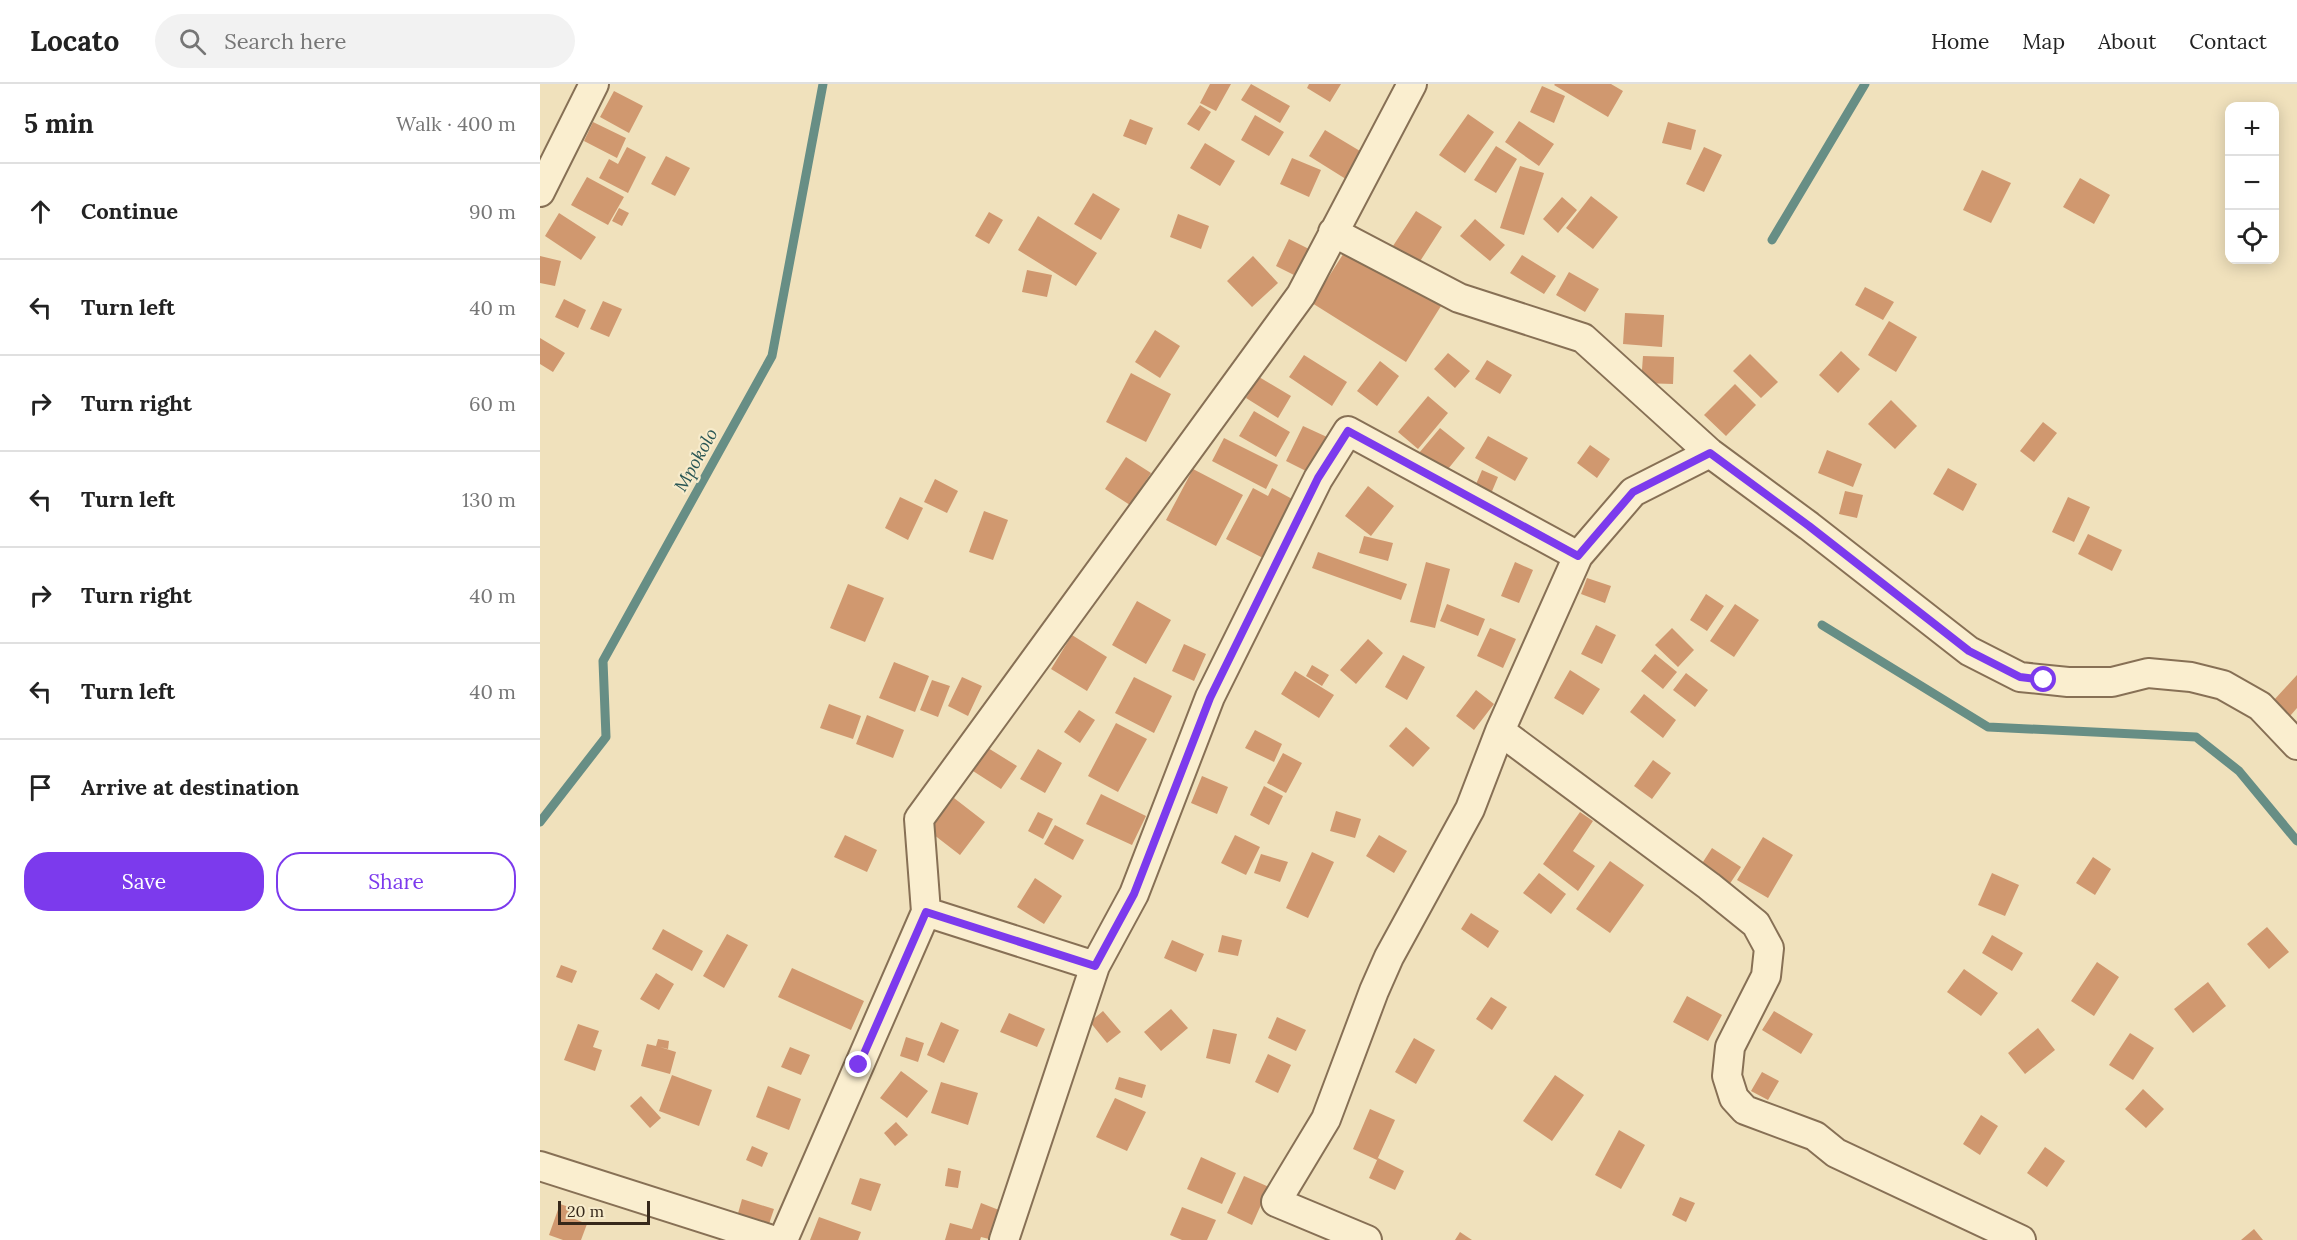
<!DOCTYPE html>
<html lang="en">
<head>
<meta charset="utf-8">
<style>
	body { margin:0; font-family:Lora,serif; background:#f2f2f2; color:#222 }
	.controls { position:absolute; right:18px; top:18px; display:grid; overflow:hidden; border-radius:12px; box-shadow:0 3px 15px #0003 }
	.controls button { width:54px; height:54px; display:grid; place-items:center; padding:0; border:0; border-bottom:2px solid #e0e0e0; background:#fff; color:#222; font:30px sans-serif }
	.scale { position:absolute; left:18px; bottom:15px; width:92px; box-sizing:border-box; padding-left:6px; border:3px solid #36281a; border-top:0; font-size:16px; line-height:21px; white-space:nowrap; color:#36281a; -webkit-text-stroke:4px #f7ebcb; paint-order:stroke }
	.stop { position:absolute; width:18px; height:18px; margin:-14px; border:4px solid #7c3aed; border-radius:50%; background:#fff }
	.stop.end { background:#7c3aed; border-color:#fff; box-shadow:0 2px 6px #0008 }
	.list { margin:0; padding:0; list-style:none }
	h2 { display:flex; justify-content:space-between; align-items:center; height:78px; margin:0; padding:0 24px; font-size:26px }
	h2 small { font-size:20px; font-weight:400; color:#767676 }
	.list li { display:grid; grid-template-columns:39px 1fr auto; gap:18px; align-items:center; box-sizing:border-box; height:96px; padding:0 24px; border-top:2px solid #e0e0e0 }
	.list b { display:block; font-size:22px; white-space:nowrap }
	.list em { font-size:20px; font-style:normal; color:#767676 }
	.actions { display:flex; gap:12px; padding:18px 24px }
	.actions a { flex:1; padding:14px 0; border:2px solid #7c3aed; border-radius:24px; text-align:center; font-size:21px; color:#7c3aed }
	.actions .main { background:#7c3aed; color:#fff }
	.icon { flex:none; width:33px; height:33px; fill:none; stroke:currentColor; stroke-width:2; stroke-linecap:round; stroke-linejoin:round }
	.map { position:relative; flex:none; width:1757px; height:1156px; overflow:hidden }
	header { display:flex; align-items:center; gap:36px; box-sizing:border-box; height:84px; padding:0 30px; background:#fff; border-bottom:2px solid #e0e0e0 }
	header strong { font-size:28px }
	nav { display:flex; gap:33px; margin-inline-start:auto; font-size:21px }
	.search { width:420px; height:54px; background:#f2f2f2; display:flex; align-items:center; gap:15px; box-sizing:border-box; padding:0 21px; border-radius:33px; color:#767676; font-size:22px }
	main { display:flex }
	aside { flex:1; background:#fff }
	.map>svg:first-child { display:block }
	.lines { fill:none; stroke-linecap:round; stroke-linejoin:round }
	.stream { stroke:#678e85; stroke-width:9 }
	.building { fill:#d0986f }
	.street-casing { stroke:#877055; stroke-width:32 }
	.street { stroke:#faeecf; stroke-width:28 }
	.route { stroke:#7c3aed; stroke-width:8 }
	.labels { text-anchor:middle; stroke-width:4.5; stroke-linejoin:round; paint-order:stroke }
	.water-label { font-size:18px; font-style:italic; fill:#295654; stroke:#f7ebcb }
</style>
</head>
<body>
<header>
<strong>Locato</strong>
<div class="search"><svg class="icon" aria-label="search" viewBox="0 0 24 24"><circle cx="10" cy="10" r="6"/><path d="M15 15l6 6"/></svg>Search here</div>
<nav><a>Home</a><a>Map</a><a>About</a><a>Contact</a></nav>
</header>
<main>
<aside>
<h2>5 min<small>Walk · 400 m</small></h2>
<ul class="list">
<li><svg class="icon" aria-label="ahead" viewBox="0 0 24 24"><path d="M12 20V5M6 11l6-6 6 6"/></svg><div><b>Continue</b></div><em>90 m</em></li>
<li><svg class="icon" aria-label="left" viewBox="0 0 24 24"><path d="M17 20v-9H6M10 6l-5 5 5 5"/></svg><div><b>Turn left</b></div><em>40 m</em></li>
<li><svg class="icon" aria-label="right" viewBox="0 0 24 24"><path d="M7 20v-9h11M14 6l5 5-5 5"/></svg><div><b>Turn right</b></div><em>60 m</em></li>
<li><svg class="icon" aria-label="left" viewBox="0 0 24 24"><path d="M17 20v-9H6M10 6l-5 5 5 5"/></svg><div><b>Turn left</b></div><em>130 m</em></li>
<li><svg class="icon" aria-label="right" viewBox="0 0 24 24"><path d="M7 20v-9h11M14 6l5 5-5 5"/></svg><div><b>Turn right</b></div><em>40 m</em></li>
<li><svg class="icon" aria-label="left" viewBox="0 0 24 24"><path d="M17 20v-9H6M10 6l-5 5 5 5"/></svg><div><b>Turn left</b></div><em>40 m</em></li>
<li><svg class="icon" aria-label="arrive" viewBox="0 0 24 24"><path d="M6 21V4h12l-3 4 3 4H6"/></svg><div><b>Arrive at destination</b></div></li>
</ul>
<div class="actions"><a class="main">Save</a><a>Share</a></div>
</aside>
<div class="map">
<svg width="1757" height="1156" viewBox="0 0 1757 1156">
	<rect width="100%" height="100%" fill="#f0e1bc"/>
	<g class="lines">
		<!-- stream -->
		<path class="stream" d="M1232 156 1325 0
			M1282 541 1448 643 1656 653 1699 687 1757 757
			M0 738 66 653 63 577 232 272 283 0"/>
	</g>
	<!-- building -->
	<path class="building" d="M670 0H691L676 27 660 19Z
		M711 0 750 22 740 39 701 16Z
		M769 0H801L790 18 767 4Z
		M1015 0H1071L1083 7 1068 33 1014 1Z
		M1002 2 1025 12 1014 39 990 28Z
		M74 7 103 22 89 49 60 33Z
		M660 21 671 28 659 47 647 40Z
		M928 30 954 48 925 89 899 71Z
		M715 31 744 48 729 72 701 56Z
		M590 35 613 44 606 61 583 52Z
		M979 37 1014 60 999 82 965 58Z
		M53 38 86 54 77 74 44 57Z
		M1128 38 1156 46 1151 66 1122 59Z
		M785 46 825 70 809 97 769 72Z
		M665 59 695 77 680 102 650 84Z
		M956 62 977 75 956 109 934 96Z
		M87 63 106 73 88 109 59 94 69 75 78 80Z
		M1164 63 1182 71 1164 108 1146 100Z
		M126 72 150 84 135 112 111 100Z
		M752 74 781 86 769 113 740 100Z
		M980 82 1004 89 984 151 960 144Z
		M1442 86 1471 99 1451 139 1423 126Z
		M47 93 84 113 68 141 31 121Z
		M1540 94 1570 111 1554 140 1523 123Z
		M553 109 580 125 561 156 534 140Z
		M1051 112 1078 133 1053 165 1026 144Z
		M1022 113 1037 126 1018 149 1003 135Z
		M79 124 89 129 82 142 72 137Z
		M876 127 902 143 877 182 851 165Z
		M449 128 463 136 449 160 435 152Z
		M19 129 56 153 41 176 5 152Z
		M638 130 669 142 661 165 630 153Z
		M498 132 557 169 536 202 478 166Z
		M935 135 965 161 950 177 920 152Z
		M749 155 775 168 762 195 736 182Z
		M807 164 901 222 866 278 772 219Z
		M982 171 1016 192 1004 210 970 189Z
		M0 172 21 177 15 202 0 199Z
		M713 172 738 199 712 223 687 197Z
		M487 186 512 191 507 213 482 208Z
		M1029 188 1059 205 1045 228 1016 211Z
		M1325 203 1354 218 1343 236 1315 221Z
		M24 215 46 226 38 244 15 233Z
		M63 217 82 225 69 253 50 245Z
		M1085 229 1124 231 1122 263 1083 260Z
		M1349 237 1377 253 1356 288 1328 271Z
		M615 246 640 262 620 294 595 278Z
		M0 254 25 269 13 288 0 280Z
		M1301 267 1320 285 1298 309 1279 291Z
		M908 269 930 287 915 304 894 285Z
		M1210 270 1238 298 1221 314 1193 287Z
		M764 271 807 298 792 322 749 293Z
		M1103 272 1134 273 1133 300 1101 299Z
		M947 276 972 291 960 310 935 295Z
		M840 277 859 292 837 322 817 307Z
		M591 289 631 310 606 358 566 338Z
		M719 293 751 312 738 334 706 314Z
		M1195 300 1216 321 1186 352 1164 331Z
		M888 312 908 329 878 365 858 348Z
		M1351 316 1377 342 1355 365 1328 340Z
		M714 327 750 348 736 373 699 352Z
		M1503 338 1517 349 1494 378 1480 367Z
		M763 342 787 353 770 389 746 377Z
		M900 344 925 364 904 390 879 369Z
		M948 352 988 374 975 397 935 374Z
		M684 354 738 381 726 405 672 377Z
		M1050 361 1070 375 1057 394 1037 379Z
		M1287 366 1322 380 1313 403 1278 389Z
		M586 373 611 389 590 421 565 405Z
		M1408 384 1437 400 1423 427 1393 410Z
		M653 385 703 411 676 462 626 436Z
		M942 386 958 393 950 412 934 405Z
		M395 395 418 407 407 429 384 418Z
		M828 402 854 422 831 452 805 432Z
		M713 404 728 412 732 404 754 416 723 474 686 455Z
		M1305 407 1323 411 1317 434 1299 430Z
		M360 413 383 424 368 456 345 444Z
		M1528 413 1550 423 1534 458 1512 448Z
		M444 427 468 436 453 476 429 468Z
		M1548 450 1582 466 1572 487 1538 470Z
		M824 452 853 459 848 477 819 469Z
		M778 468 867 500 861 516 772 484Z
		M886 478 910 485 895 544 870 538Z
		M975 478 993 486 979 519 961 512Z
		M1047 494 1071 502 1065 519 1041 510Z
		M308 500 344 514 325 558 290 544Z
		M1166 510 1184 522 1167 547 1150 536Z
		M597 517 631 536 606 580 572 561Z
		M907 520 945 535 938 552 900 537Z
		M1195 520 1219 536 1194 573 1170 557Z
		M1056 541 1076 551 1062 580 1041 570Z
		M950 544 976 555 963 584 937 572Z
		M1132 544 1154 566 1138 583 1115 561Z
		M532 551 567 573 547 607 511 585Z
		M828 555 843 569 816 600 800 586Z
		M644 560 666 570 654 597 632 587Z
		M1115 570 1137 588 1123 605 1101 587Z
		M863 571 885 583 867 616 845 603Z
		M354 578 389 592 375 628 339 614Z
		M772 581 789 591 782 602 766 592Z
		M1030 586 1060 605 1043 631 1014 614Z
		M755 587 794 611 779 634 741 610Z
		M1146 589 1168 606 1155 623 1133 606Z
		M1757 591V624L1750 632 1734 616Z
		M422 593 442 602 428 632 408 622Z
		M594 593 632 612 614 649 575 629Z
		M392 596 410 602 398 633 380 626Z
		M936 606 954 620 934 646 916 632Z
		M1104 610 1136 636 1123 654 1090 628Z
		M289 620 321 632 313 655 280 644Z
		M539 626 555 636 540 659 524 648Z
		M327 631 364 646 353 674 316 660Z
		M576 639 607 655 578 708 548 692Z
		M866 643 890 664 873 683 849 662Z
		M715 646 742 660 734 678 705 664Z
		M448 664 477 682 461 705 433 687Z
		M498 665 522 679 505 709 480 695Z
		M743 669 762 679 746 709 727 699Z
		M1113 676 1131 689 1112 715 1094 702Z
		M662 692 688 703 677 730 651 719Z
		M724 702 743 712 729 741 710 731Z
		M561 710 606 732 592 761 546 740Z
		M414 714 445 738 420 771 389 747Z
		M796 727 821 735 815 754 790 747Z
		M498 728 513 735 503 755 488 747Z
		M1040 728 1053 737 1033 767 1055 782 1038 807 1003 780Z
		M515 741 544 756 533 776 504 760Z
		M305 751 337 766 327 788 294 773Z
		M695 751 720 763 706 791 681 779Z
		M839 751 867 767 854 789 826 772Z
		M1223 753 1253 771 1228 814 1197 796Z
		M1172 764 1201 783 1189 801 1161 781Z
		M772 768 794 778 768 834 746 824Z
		M721 770 748 778 740 798 714 789Z
		M1553 773 1571 785 1555 811 1536 799Z
		M1070 777 1104 801 1070 849 1036 825Z
		M999 789 1026 810 1011 830 983 809Z
		M1452 789 1479 801 1465 832 1438 821Z
		M495 794 522 812 504 840 477 823Z
		M931 829 959 847 948 864 921 845Z
		M1727 843 1749 868 1729 885 1707 860Z
		M123 845 163 867 152 887 112 865Z
		M187 850 208 861 184 904 163 892Z
		M682 851 702 856 698 872 678 868Z
		M1452 851 1483 869 1472 887 1442 869Z
		M632 856 664 870 656 888 624 874Z
		M1557 878 1579 893 1554 932 1531 917Z
		M21 881 37 887 32 899 16 893Z
		M252 884 324 917 311 946 238 913Z
		M1424 885 1458 909 1441 932 1407 908Z
		M116 889 134 900 119 926 100 915Z
		M1668 898 1686 922 1653 949 1634 925Z
		M1147 912 1182 931 1168 957 1133 938Z
		M951 913 967 923 952 946 936 935Z
		M631 925 648 944 621 967 604 948Z
		M563 927 581 948 567 959 550 938Z
		M1234 927 1273 950 1261 970 1222 946Z
		M469 929 505 945 497 963 460 948Z
		M737 933 766 946 756 967 728 954Z
		M401 938 419 946 404 979 387 971Z
		M38 940 59 947 53 963 62 966 55 987 24 976Z
		M1498 944 1515 966 1485 990 1468 969Z
		M673 945 697 950 690 980 666 974Z
		M1590 949 1614 964 1593 996 1569 981Z
		M366 953 384 959 378 978 360 972Z
		M874 954 895 966 876 1000 855 988Z
		M118 955 129 957 128 965 120 963 136 968 130 990 101 982 107 960 116 962Z
		M250 963 270 971 261 991 241 983Z
		M728 970 751 981 738 1009 715 998Z
		M361 987 388 1007 367 1034 340 1014Z
		M1222 988 1239 997 1228 1016 1211 1007Z
		M132 991 172 1006 159 1042 119 1027Z
		M1015 991 1044 1011 1012 1057 983 1037Z
		M579 993 606 1001 602 1014 575 1005Z
		M401 998 438 1009 428 1041 391 1029Z
		M228 1002 261 1015 249 1046 216 1033Z
		M1603 1005 1624 1025 1606 1044 1585 1025Z
		M101 1012 121 1034 110 1044 90 1022Z
		M575 1014 606 1028 587 1067 556 1053Z
		M830 1025 855 1036 837 1076 813 1065Z
		M1441 1031 1458 1042 1440 1071 1423 1060Z
		M356 1038 368 1051 355 1062 344 1049Z
		M1079 1046 1105 1061 1081 1105 1055 1091Z
		M212 1062 228 1069 222 1083 206 1076Z
		M1505 1063 1525 1077 1507 1103 1487 1089Z
		M661 1073 696 1089 682 1120 647 1105Z
		M838 1074 864 1087 855 1106 829 1094Z
		M408 1084 421 1087 418 1104 405 1102Z
		M704 1092 729 1103 712 1141 687 1129Z
		M320 1094 341 1100 331 1127 311 1120Z
		M1140 1113 1155 1119 1146 1138 1132 1131Z
		M202 1115 234 1125 228 1143 197 1133Z
		M441 1119 459 1126 449 1155 441 1153 440 1156H405L410 1139 432 1145Z
		M20 1120 32 1124 30 1133 47 1140 41 1156H23L9 1151Z
		M642 1123 676 1136 667 1156H642L630 1151Z
		M279 1133 321 1148 318 1156H270Z
		M1714 1145 1723 1156H1701Z
		M920 1148 932 1156H915Z"/>
	<g class="lines">
		<!-- street casing -->
		<g class="street-casing">
			<path id="street" d="M0 108 54 0
				M793 148 919 214 1043 254 1170 369 1269 442 1429 567 1480 593 1528 598H1572L1608 589 1651 593 1683 601 1720 622 1757 661
				M960 647 1169 802 1216 840 1229 864 1226 892 1190 963 1187 992 1194 1014 1205 1026 1275 1052 1296 1069 1481 1156
				M386 828 379 735 761 211 872 0
				M0 1082 232 1156
				M243 1156 386 828 555 882
				M464 1156 555 882 594 810 670 613 778 395 808 347 1038 472 1093 408 1170 369
				M827 1156 736 1118 786 1035 834 907 849 873 930 725 960 647 1038 472"/>
		</g>
		<!-- street -->
		<use href="#street" class="street"/>
	</g>
	<g class="lines">
		<!-- route -->
		<path class="route" d="M319 981 386 828 555 882 594 810 670 614 778 394 808 347 1038 472 1093 408 1170 369 1269 442 1429 567 1480 593 1504 596"/>
	</g>
	<g class="labels">
		<!-- water labels -->
		<g class="water-label">
			<text transform="translate(156 376) rotate(-61)" y="6">Mpokolo</text>
		</g>
	</g>
</svg>
<div class="controls">
<button>+</button>
<button>−</button>
<button><svg class="icon" aria-label="locate" viewBox="0 0 24 24"><circle cx="12" cy="12" r="6"/><path d="M12 2v4M12 18v4M2 12h4M18 12h4"/></svg></button>
</div>
<div class="scale">20 m</div>
<div class="stop" style="left:1504px;top:596px"></div>
<div class="stop end" style="left:319px;top:981px"></div>
</div>
</main>
</body>
</html>
